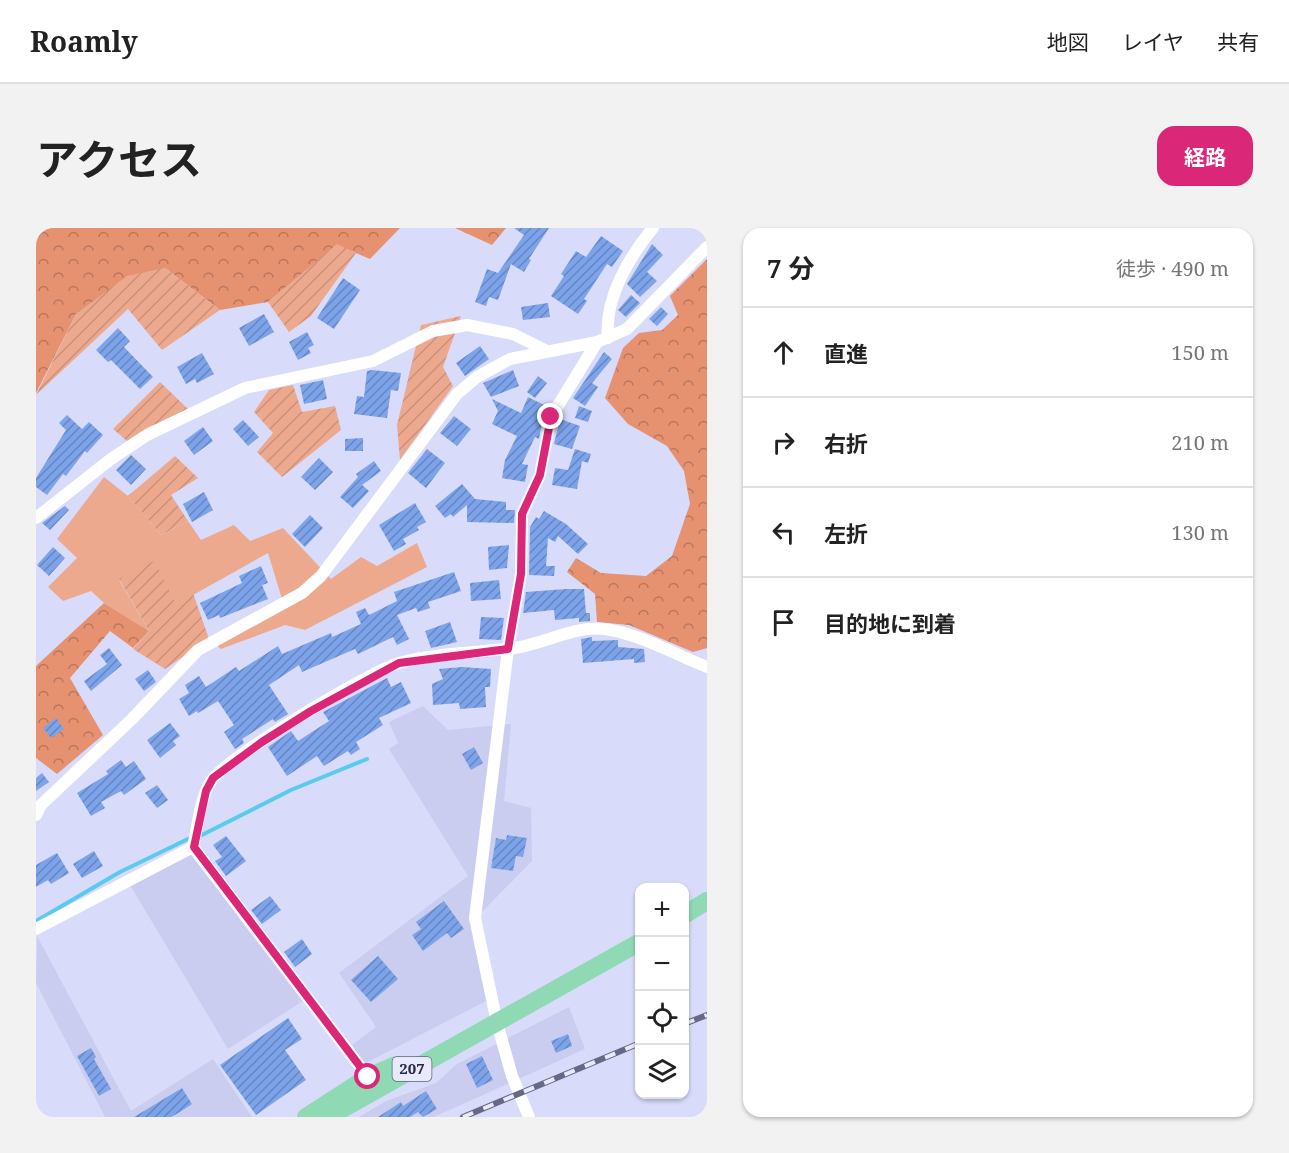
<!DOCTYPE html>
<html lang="ja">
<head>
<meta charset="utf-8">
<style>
	body { margin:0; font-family:"Noto Serif","Noto Sans JP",serif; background:#f2f2f2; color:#222 }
	.controls { position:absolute; right:18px; bottom:18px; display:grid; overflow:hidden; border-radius:12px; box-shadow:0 2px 4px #0004 }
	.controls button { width:54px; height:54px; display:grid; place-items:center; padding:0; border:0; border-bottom:2px solid #e0e0e0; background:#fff; color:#222; font:30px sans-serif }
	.stop { position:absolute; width:18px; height:18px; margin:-14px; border:4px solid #db2777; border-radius:50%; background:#fff }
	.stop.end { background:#db2777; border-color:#fff; box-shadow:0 2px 6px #0008 }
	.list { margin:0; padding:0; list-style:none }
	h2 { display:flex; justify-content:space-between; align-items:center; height:78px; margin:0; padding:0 24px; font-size:26px }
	h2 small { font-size:20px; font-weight:400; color:#767676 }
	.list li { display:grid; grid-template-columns:39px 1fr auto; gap:18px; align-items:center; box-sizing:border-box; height:90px; padding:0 24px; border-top:2px solid #e0e0e0 }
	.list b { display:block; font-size:22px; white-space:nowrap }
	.list em { font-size:20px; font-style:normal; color:#767676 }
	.icon { flex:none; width:33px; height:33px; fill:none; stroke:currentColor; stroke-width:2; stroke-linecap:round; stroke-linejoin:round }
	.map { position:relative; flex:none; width:671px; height:889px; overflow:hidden; border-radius:18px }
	header { display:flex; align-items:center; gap:36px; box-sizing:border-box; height:84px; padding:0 30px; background:#fff; border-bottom:2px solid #e0e0e0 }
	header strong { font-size:28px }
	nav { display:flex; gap:33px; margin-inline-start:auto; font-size:21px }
	.intro { display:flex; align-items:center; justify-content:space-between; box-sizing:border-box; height:144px; padding:0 36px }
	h1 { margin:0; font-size:42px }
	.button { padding:15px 27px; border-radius:18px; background:#db2777; color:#fff; font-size:21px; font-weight:700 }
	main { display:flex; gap:36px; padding:0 36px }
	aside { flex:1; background:#fff; border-radius:18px; box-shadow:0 2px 4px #0004 }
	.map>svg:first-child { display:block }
	.built { fill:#cbcdf0 }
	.grass { fill:#eda98e }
	.forest { fill:url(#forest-crowns) }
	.garden { fill:url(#garden-furrows) }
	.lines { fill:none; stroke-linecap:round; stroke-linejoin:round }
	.stream { stroke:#5acbef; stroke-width:4 }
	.building { fill:url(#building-hatch) }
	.minor { stroke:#fff; stroke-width:12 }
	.highway { stroke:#90d9b5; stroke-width:18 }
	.rail-casing { stroke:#676886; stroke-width:6 }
	.rail { stroke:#e8e9f9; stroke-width:4; stroke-dasharray:11; stroke-linecap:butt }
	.route { stroke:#db2777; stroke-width:8 }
	.labels { text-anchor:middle; stroke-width:6; stroke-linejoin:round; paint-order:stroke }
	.shield { fill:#e8e9f9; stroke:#62637c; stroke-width:1.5 }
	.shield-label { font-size:15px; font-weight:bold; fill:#292947 }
</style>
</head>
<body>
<header>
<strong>Roamly</strong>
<nav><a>地図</a><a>レイヤ</a><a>共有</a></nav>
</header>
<div class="intro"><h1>アクセス</h1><a class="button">経路</a></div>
<main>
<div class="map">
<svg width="671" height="889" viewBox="0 0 671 889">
	<defs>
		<pattern id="forest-crowns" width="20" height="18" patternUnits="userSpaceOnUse" patternTransform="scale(1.5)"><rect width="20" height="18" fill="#e69170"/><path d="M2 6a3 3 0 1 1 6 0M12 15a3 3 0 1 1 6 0" fill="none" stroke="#ba765e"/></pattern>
		<pattern id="garden-furrows" width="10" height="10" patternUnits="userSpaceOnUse" patternTransform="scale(1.5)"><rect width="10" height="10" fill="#eda98e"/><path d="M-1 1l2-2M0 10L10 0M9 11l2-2" fill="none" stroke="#cb917c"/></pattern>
		<pattern id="building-hatch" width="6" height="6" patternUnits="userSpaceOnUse" patternTransform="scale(1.5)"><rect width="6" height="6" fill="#7da4eb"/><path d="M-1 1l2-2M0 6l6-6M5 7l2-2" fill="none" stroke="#6686c0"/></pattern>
	</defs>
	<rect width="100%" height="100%" fill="#d8dbfa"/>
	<!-- built -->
	<path class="built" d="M387 478 412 502 475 496 468 573 495 580 496 633 435 695 452 772 328 836 316 817 340 799 303 745 432 648 353 521 362 515 353 494Z
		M157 625 267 773 192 821 94 657Z
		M1 708 95 883 177 831 216 889H69L0 755Z
		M533 779 549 821 398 889H323L350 873 400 855 421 836Z"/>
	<!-- grass -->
	<path class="grass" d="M68 249 92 268 125 307 152 293 165 312 198 297 214 313 247 300 295 351 325 329 341 338 381 315 391 339 269 402 249 397 185 421 173 411 246 371 232 325 141 376 83 352 113 403 68 375 55 363 27 373 12 359 41 330 21 311Z"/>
	<!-- forest -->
	<path class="forest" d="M0 0H364L334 31 301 17 232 74 184 82 129 40 40 86 0 165Z
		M419 0H470L456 17Z
		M671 31V420L657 424 593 397 561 394 559 366 531 344 540 330 565 345 610 348 636 328 654 276 648 243 631 218 592 196 569 170 587 120 603 105 626 102 642 87 634 68Z
		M68 375 113 403 97 420 74 403 34 450 67 507 21 546 0 530V438Z"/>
	<!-- garden -->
	<path class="garden" d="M301 16 320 25 275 88 253 104 232 74Z
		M129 40 184 82 126 122 92 81 0 167 40 86 91 48Z
		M425 88 407 139 417 158 364 232 361 197 385 97Z
		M124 154 152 181 91 213 77 201Z
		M257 157 266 184 299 178 305 202 246 249 221 224 237 205 218 184 233 162Z
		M139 228 162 250 135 267 152 293 125 307 92 268Z
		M118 333 140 376 157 365 173 411 129 441 97 421 113 403 83 351Z"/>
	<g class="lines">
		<!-- stream -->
		<path class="stream" d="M166 607 255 562 331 531
			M0 693 84 644 154 610"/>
	</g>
	<!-- building -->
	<path class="building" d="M478 0H513L493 31 495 32 488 44 475 36 462 72 453 69 450 78 439 74 451 41 462 45 488 7Z
		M565 8 587 23 576 39 571 36 548 71 551 73 542 86 515 68 528 48 525 46 540 23 550 29Z
		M616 16 627 27 611 44 621 53 604 69 591 56Z
		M307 50 324 62 298 101 281 90Z
		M595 67 604 75 590 89 582 82Z
		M512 75 514 89 487 92 485 79Z
		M625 79 632 86 621 98 613 91Z
		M228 86 238 104 213 118 203 100Z
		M82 100 94 113 88 119 117 149 104 161 75 132 72 134 60 122Z
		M271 104 278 117 272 120 275 125 262 132 253 114Z
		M444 118 453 131 429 148 420 135Z
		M568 124 576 131 556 155 562 159 549 178 537 170Z
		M166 125 178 146 161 155 159 151 150 156 141 139Z
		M336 142 365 145 362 163 355 162 351 190 318 186 321 168 328 169 331 143Z
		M477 142 483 158 455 169 447 155Z
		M502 148 511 155 499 170 491 164Z
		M287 152 291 171 268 176 264 157Z
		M492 169 512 179 507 187 503 211 499 209 486 236 492 237 489 254 466 250 469 232 481 208 456 196 462 183 456 171 485 185Z
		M543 178 556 183 552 194 539 190Z
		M31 187 46 201 53 194 67 207 51 225 49 223 30 248 27 246 11 267 0 259V250L30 202 23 195Z
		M418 188 435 201 421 218 404 205Z
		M524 191 544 198 536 221 518 216Z
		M207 192 223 209 212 218 197 201Z
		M167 199 177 213 158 227 148 213Z
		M327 210V223H309V211Z
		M391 221 409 235 390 260 372 245Z
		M539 221 555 226 552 235 546 233 541 261 516 257 519 240 532 242Z
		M95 227 110 241 95 257 80 242Z
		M283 230 297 244 279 262 265 249Z
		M338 233 345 243 326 257 333 263 317 280 304 269 322 249 320 246Z
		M426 256 439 271 470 274V282H479L478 295 431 294V277L417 289 415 286 409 290 399 278Z
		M168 264 177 282 156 294 147 276Z
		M379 275 390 294 381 299 383 302 367 311 370 316 358 323 343 297Z
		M29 278 33 282 14 302 6 295Z
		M508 283 530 296 552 316 542 326 522 308 519 314 512 310 510 338H519L518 348 493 347 494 299 500 289 503 291Z
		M274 287 287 300 269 319 256 306Z
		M473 317 471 340 453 342 452 319Z
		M17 319 29 330 13 348 1 337Z
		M225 338 232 355 226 357 232 371 184 390 183 387 172 392 164 375 206 355 203 348Z
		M418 344 425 363 392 374 394 380 382 384 380 380 361 387 373 411 361 417 357 409 322 426 319 421 266 444 263 437 233 457 252 486 239 494 237 491 206 511 208 515 199 521 188 504 198 497 182 473 162 485 161 483 153 488 143 471 153 465 149 457 163 448 170 459 200 439 203 443 242 418 246 426 295 405 296 409 325 396 320 384 329 380 333 387 361 373 358 364Z
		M463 352 465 371 435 373 434 355Z
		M530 361H548L550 385H554V393L543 394V390L519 392 518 382 487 385 490 364Z
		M445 389 468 390 465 412 443 411Z
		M414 394 421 414 395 420 389 403Z
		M556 409V413L582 412V419L608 421 609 434 598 435V431L547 435 545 411Z
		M73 420 86 437 55 463 48 453 71 436 64 427Z
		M426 439 455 441 454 459H449L450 479 424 481 423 475 397 477 396 456 407 451 403 441Z
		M112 442 120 454 108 463 99 451Z
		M351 450 355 459 365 454 375 475 343 490 347 497 320 514 324 521 315 527 312 523 288 538 281 528 251 548 232 519 255 503 262 513 293 493 287 484Z
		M20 490 28 501 15 510 7 500Z
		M134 495 144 508 137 513 140 517 124 530 111 512Z
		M438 519 447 535 435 542 426 526Z
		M85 532 90 539 98 533 110 551 88 567 85 563 65 574 69 580 55 588 41 565 72 546 70 543Z
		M6 545 13 554 0 563V550Z
		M121 557 132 572 121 580 109 565Z
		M471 607 491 610 487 629 480 628 477 643 455 640 460 610 470 612Z
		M190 608 210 633 190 648 179 633 186 629 177 617Z
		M58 623 67 638 46 650 37 636Z
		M21 625 33 645 15 656 12 652 0 659V637Z
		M234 668 245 682 226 696 215 682Z
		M408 673 428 701 415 710 411 705 387 723 376 707 385 701 380 694Z
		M266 711 276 726 259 739 248 724Z
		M342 728 362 751 335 774 315 752Z
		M252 790 266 811 249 822 270 852 220 887 184 837Z
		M532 806 536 818 520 825 515 813Z
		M55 820 60 829 58 831 75 861 63 868 41 828Z
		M446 828 457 852 441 860 430 836Z
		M146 860 156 876 144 884 135 889H98Z
		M390 863 401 881 387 889 382 884 374 889H342L365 874 367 878Z"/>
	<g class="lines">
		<!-- minor -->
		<path class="minor" d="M572 110C568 71 593 29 617 0
			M0 290 75 231 111 207 209 160 337 133 397 103 431 97 477 106 511 123
			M0 587 5 577 96 491 162 422 266 365 285 348 421 166 441 149 474 131 561 114 591 101 671 19
			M0 701 157 619
			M332 849 157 619C162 597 164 571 175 553 190 530 334 443 363 435 394 426 440 424 471 421 503 419 536 397 569 401 604 406 638 426 671 439
			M493 889 476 848 461 795 439 690 472 421 485 346 486 286 504 247 515 189 561 114"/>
		<!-- highway -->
		<path class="highway" d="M648 687 671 673
			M270 889 332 849 360 837
			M292 889 604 714"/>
		<!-- rail casing -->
		<g class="rail-casing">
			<path id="rail" d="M648 796 671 787
				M427 889 604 815"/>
		</g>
		<!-- rail -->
		<use href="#rail" class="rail"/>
	</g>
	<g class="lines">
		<!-- route -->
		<path class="route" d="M332 849 158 619 170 563 177 550 226 514 275 483 363 435 472 421 485 346 486 286 504 247 515 189"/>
	</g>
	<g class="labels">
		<!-- shield labels -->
		<rect class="shield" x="356.5" y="829" width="39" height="24" rx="4.5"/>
		<g class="shield-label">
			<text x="376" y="846">207</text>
		</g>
	</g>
</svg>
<div class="controls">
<button>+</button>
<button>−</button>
<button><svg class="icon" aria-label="locate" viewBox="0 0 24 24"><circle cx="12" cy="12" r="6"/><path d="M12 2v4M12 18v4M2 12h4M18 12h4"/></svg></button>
<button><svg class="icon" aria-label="layers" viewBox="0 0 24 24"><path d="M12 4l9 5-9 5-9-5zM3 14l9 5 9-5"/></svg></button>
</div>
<div class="stop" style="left:332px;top:849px"></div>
<div class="stop end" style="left:515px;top:189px"></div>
</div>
<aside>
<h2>7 分<small>徒歩 · 490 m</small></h2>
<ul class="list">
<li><svg class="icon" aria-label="ahead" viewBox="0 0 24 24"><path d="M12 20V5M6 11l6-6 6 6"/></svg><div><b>直進</b></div><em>150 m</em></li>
<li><svg class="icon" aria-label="right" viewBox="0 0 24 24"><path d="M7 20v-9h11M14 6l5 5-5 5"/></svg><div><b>右折</b></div><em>210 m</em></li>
<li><svg class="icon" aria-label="left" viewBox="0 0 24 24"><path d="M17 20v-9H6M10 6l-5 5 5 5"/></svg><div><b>左折</b></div><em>130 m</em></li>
<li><svg class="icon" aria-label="arrive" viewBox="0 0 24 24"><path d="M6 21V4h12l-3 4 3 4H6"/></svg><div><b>目的地に到着</b></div></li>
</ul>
</aside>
</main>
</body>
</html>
